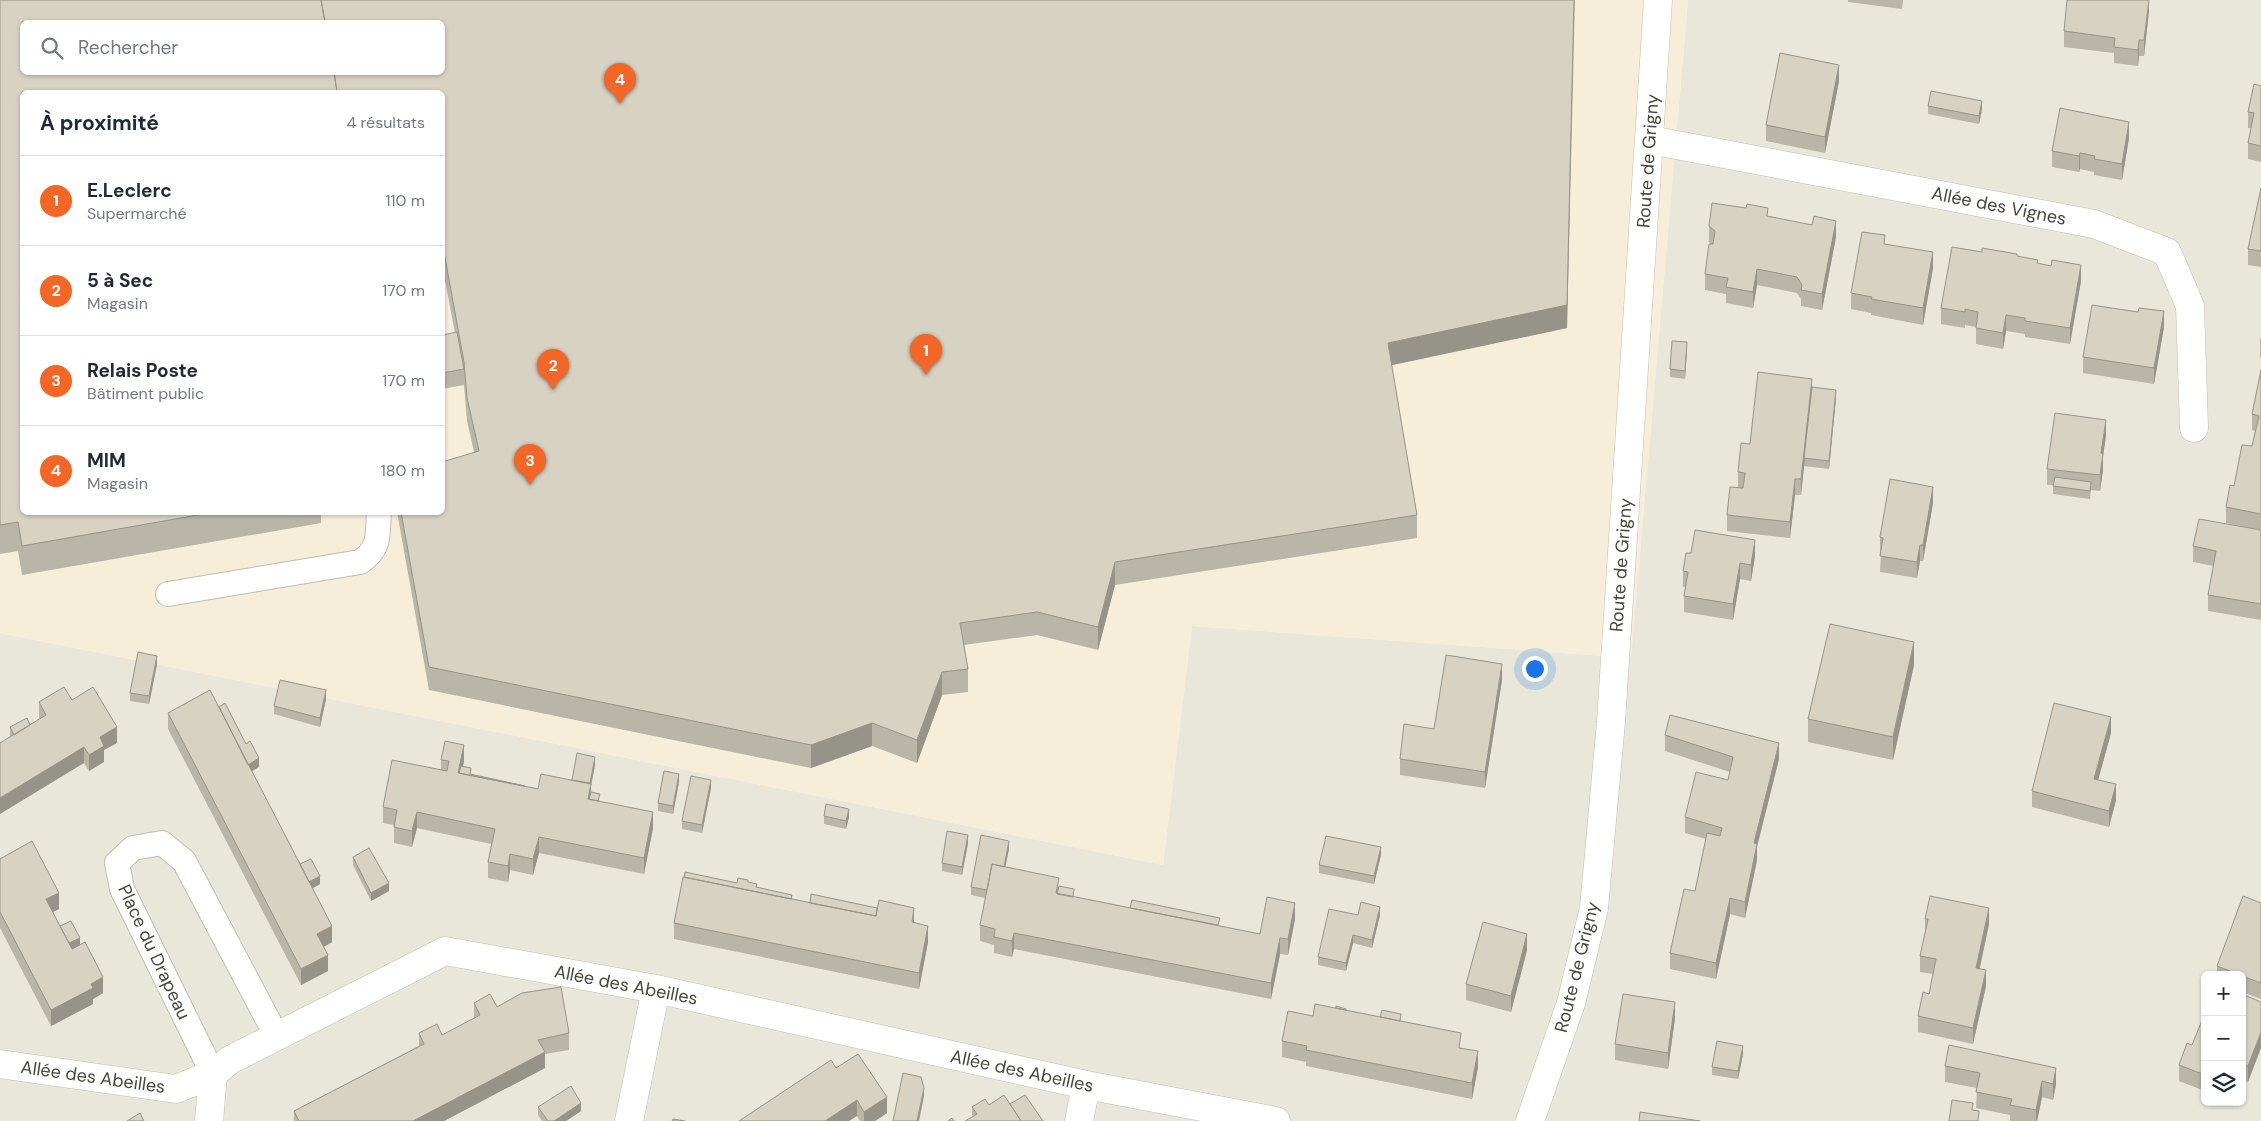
<!DOCTYPE html>
<html lang="fr">
<head>
<meta charset="utf-8">
<style>
	body { margin:0; font-family:"DM Sans",sans-serif; background:#f2f2f3; color:#1f2937 }
	.controls { position:absolute; right:15px; bottom:15px; display:grid; overflow:hidden; border-radius:8px; box-shadow:0 1px 4px #0004 }
	.controls button { width:45px; height:45px; display:grid; place-items:center; padding:0; border:0; border-bottom:1px solid #e0e1e3; background:#fff; color:#1f2937; font:25px sans-serif }
	.you { position:absolute; left:1534px; top:668px; width:18px; height:18px; margin:-12px; border:4px solid #fff; border-radius:50%; background:#1a73e8; box-shadow:0 0 0 8px #1a73e833 }
	.badge { display:grid; place-items:center; width:32px; height:32px; border-radius:50%; background:#f46625; color:#fff; font-size:16px; font-weight:700 }
	.pin { position:absolute; translate:-50% -41px; filter:drop-shadow(0 1px 2px #0008) }
	.pin::after { content:''; position:absolute; top:26px; width:18px; height:15px; background:inherit; clip-path:polygon(0 0,100% 0,50% 100%) }
	.list { margin:0; padding:0; list-style:none }
	h2 { display:flex; justify-content:space-between; align-items:center; height:65px; margin:0; padding:0 20px; font-size:21px }
	h2 small { font-size:16px; font-weight:400; color:#747a83 }
	.list li { display:grid; grid-template-columns:32px 1fr auto; gap:15px; align-items:center; box-sizing:border-box; height:90px; padding:0 20px; border-top:1px solid #e0e1e3 }
	.list b { display:block; font-size:19px; white-space:nowrap }
	.list p { margin:0; font-size:16px; white-space:nowrap; color:#747a83 }
	.list em { font-size:16px; font-style:normal; color:#747a83 }
	.icon { flex:none; width:28px; height:28px; fill:none; stroke:currentColor; stroke-width:2; stroke-linecap:round; stroke-linejoin:round }
	.map { position:relative; flex:none; width:2261px; height:1121px; overflow:hidden }
	.search { position:absolute; background:#fff; box-shadow:0 1px 4px #0004; left:20px; top:20px; width:425px; height:55px; display:flex; align-items:center; gap:12px; box-sizing:border-box; padding:0 18px; border-radius:8px; color:#747a83; font-size:19px }
	.panel { position:absolute; background:#fff; box-shadow:0 1px 4px #0004; left:20px; top:90px; width:425px; height:425px; border-radius:8px }
	.map>svg:first-child { display:block }
	.residential { fill:#e9e7da; fill-rule:evenodd }
	.commercial { fill:#f6eed9; fill-rule:evenodd }
	.lines { fill:none; stroke-linecap:round; stroke-linejoin:round }
	.service-casing { stroke:#c1beaf; stroke-width:26 }
	.minor-casing { stroke:#c1beaf; stroke-width:29 }
	.service { stroke:#fff; stroke-width:24 }
	.minor { stroke:#fff; stroke-width:28 }
	.wall { fill:#b9b5a7 }
	.shaded-wall { fill:#969388 }
	.building { fill:#d7d2c2; stroke:#969388 }
	.labels { text-anchor:middle; stroke-width:5; stroke-linejoin:round; paint-order:stroke }
	.street-label { font-size:18px; fill:#4a463a; stroke:#fff }
</style>
</head>
<body>
<div class="map">
<svg width="2261" height="1121" viewBox="0 0 2261 1121">
	<rect width="100%" height="100%" fill="#f6f4ec"/>
	<!-- residential -->
	<path class="residential" d="M1688 0H2261V1121H0V633L1163 865 1192 626 1631 658ZM2205 975H2242V1102H2205Z"/>
	<!-- commercial -->
	<path class="commercial" d="M0 0H1688L1631 658 1192 626 1163 865 0 633ZM22 22H442V72H22ZM22 92H442V512H22Z"/>
	<g class="lines">
		<!-- service casing -->
		<g class="service-casing">
			<path id="service" d="M168 594 360 562C381 548 377 536 379 512
				M213 1074 122 889 117 863 133 848 162 843 184 861 277 1037"/>
		</g>
		<!-- minor casing -->
		<g class="minor-casing">
			<path id="minor" d="M1650 140 2094 224 2167 252 2190 306 2194 428
				M0 1064 176 1089 213 1074 230 1060 445 951 656 989 1086 1085 1276 1121
				M209 1121 213 1074
				M629 1121 656 989
				M1079 1121 1086 1085
				M1530 1121 1571 1003 1594 908 1611 722 1658 0"/>
		</g>
		<!-- service -->
		<use href="#service" class="service"/>
		<!-- minor -->
		<use href="#minor" class="minor"/>
	</g>
	<!-- wall -->
	<path class="wall" d="M0 0H1575L1567 328 1391 365 1417 515V538L1115 585 1098 650 1037 635 964 645 968 669V692L942 695 917 763 872 746 811 768 429 690 397 512H442L474 452 467 421 464 385 442 389V335L455 333 442 264V92L22 512H321V523L22 575 18 551 0 554Z
		M1848 0H1903L1902 9 1848 2Z
		M2149 0V11L2144 56H2139L2138 66 2114 63V53L2064 47V31Z
		M1839 81 1825 153 1766 141V125Z
		M2261 86V162L2248 159V143L2251 128H2248V112Z
		M1928 106 1982 109 1979 124 1928 114Z
		M2129 138 2122 180 2094 175V172L2080 169 2079 172 2052 167V151Z
		M2261 188V267L2248 265V249Z
		M1768 216 1836 237 1822 310 1801 306V299L1797 293 1757 285 1753 308 1726 303V294L1705 290V274L1711 244 1709 242V226Z
		M1885 244 1933 268 1923 325 1871 315V313L1851 309V293Z
		M1982 252 2017 256 2038 263 2081 281 2070 344 2025 337V334L2006 331 2003 349 1976 344V327L1965 325V328L1941 324V308Z
		M2138 312 2164 327 2154 384 2083 373V357Z
		M2261 337V358L2260 357V340Z
		M1687 350 1685 379 1670 377V369Z
		M2261 370V530L2226 523V507L2234 486 2252 446 2255 431 2252 430V414Z
		M1812 387 1836 398 1829 469 1804 466V463L1801 495H1795L1790 538 1727 531V515L1738 488V472Z
		M2106 436 2103 456V470L2100 491 2091 490 2090 499 2053 494V485H2047V469Z
		M1933 503 1923 561H1920L1917 578 1880 572 1881 554 1880 553V537Z
		M2261 530V620L2208 611V595L2214 566 2193 562V546Z
		M1755 556 1751 581 1740 579 1733 620 1684 612V596L1685 587H1683V571Z
		M157 664 149 704 130 701V693Z
		M1914 665 1893 760 1808 742V719Z
		M1502 680 1485 788 1400 775V759L1434 729Z
		M326 699 320 727 274 714V706Z
		M72 700 117 743 104 750V762L89 771 84 763 10 737V727L30 725 39 719V702Z
		M219 707 259 767 252 771 300 864 320 884 313 888 332 942 324 947 328 971 301 985 168 729V713Z
		M2111 733 2098 780 2116 800 2109 827 2032 807V791Z
		M1665 735 1779 759 1757 844V860L1745 918 1730 914 1716 979 1670 969V953L1695 891 1706 839 1685 833V817L1728 780 1730 772 1665 751Z
		M441 760 464 761 463 766 471 775 538 789 572 780 595 765 591 786V792L600 801 653 828 644 874 539 853 533 875 510 870 508 882 488 878V862L491 844 417 828 412 847 394 843V825L383 823V807L441 770Z
		M679 782 673 814 658 811V803Z
		M711 788 702 833 682 829V821Z
		M824 816 849 817 846 829 824 824Z
		M968 843 962 875 942 871V863Z
		M1009 849 1005 867 1059 886 1074 897 1260 934 1295 919 1288 955 1280 954 1271 999 1014 949 1012 957 994 953V945L980 941V925L985 898 971 895V887Z
		M1381 855 1374 884 1319 873V865Z
		M353 857 389 891 371 901 353 865Z
		M0 859 59 909 53 912 60 926 80 945 103 993 93 999V1004L51 1026 0 928Z
		M748 882 757 887 792 899 914 923 928 942 919 989 674 939V923L737 883Z
		M2261 903V999L2242 992V975H2217V966Z
		M1358 915H1380L1372 948 1353 943 1346 971 1318 965V957Z
		M1925 919 1989 924 1980 968 1986 986 1973 1044 1918 1032V1016L1929 994 1933 974 1920 972V956L1925 935Z
		M1527 950 1511 1012 1466 1000V984Z
		M2242 994 2261 1002 2248 1082 2242 1081Z
		M474 1003 497 1007 569 1033V1050L545 1054V1068L444 1121H294V1111L419 1046V1033L442 1035 474 1018Z
		M1346 1010 1401 1021 1461 1048 1478 1067 1472 1099 1306 1066V1062L1282 1057V1041L1313 1016Z
		M2205 1013V1091L2179 1081V1065L2192 1045Z
		M1675 1018 1668 1069 1615 1060V1044Z
		M1949 1045 2056 1084 2053 1100 2042 1097 2037 1121H2010V1115L1976 1108 1977 1088 1945 1082V1066Z
		M1743 1054 1738 1079 1712 1075V1067Z
		M836 1068 887 1113 875 1121H860L857 1116Z
		M1010 1104 972 1116V1107L989 1105Z
		M538 1107 581 1111 566 1121H542L538 1115Z"/>
	<!-- shaded-wall -->
	<path class="shaded-wall" d="M1574 0 1567 328 1388 366V343Z
		M2149 0V11L2144 56V40Z
		M2139 40V56L2138 66V50Z
		M1839 65V81L1825 153V137Z
		M1982 101V109L1979 124V116Z
		M2129 122V138L2122 180V164Z
		M2080 153V169L2079 172V156Z
		M1836 221V237L1822 310V294Z
		M1933 252V268L1923 325V308Z
		M2081 265V281L2070 344V328Z
		M1757 269V285L1753 308V292Z
		M2164 311V327L2154 384V368Z
		M2006 315V331L2003 349V333Z
		M1687 342V350L1685 379V371Z
		M1812 379V395L1801 495V479Z
		M1836 390V398L1829 469V461Z
		M2106 420V436L2103 456V470L2100 491 2101 453Z
		M1795 479V495L1790 538V522Z
		M1933 487V503L1923 561V545Z
		M1755 540V556L1751 581V565Z
		M1920 545V561L1917 578V562Z
		M1115 562V585L1098 650V627Z
		M1740 563V579L1733 620V604Z
		M1914 642V665L1893 760V737Z
		M157 656V664L149 704V696Z
		M1502 664V680L1485 788V772Z
		M942 672V695L917 763V740Z
		M326 690V699L320 727V718Z
		M2111 717V733L2094 795V779Z
		M872 723V746L811 768V745Z
		M117 727V743L104 750V762L89 771V755L100 737Z
		M1779 743V759L1754 859V843Z
		M464 745V761L460 781 458 773Z
		M84 747V763L0 814V798Z
		M595 757V765L591 786V800L588 799Z
		M259 758V767L246 775V766Z
		M679 774V782L673 814V806Z
		M711 780V788L702 833V825Z
		M2116 784V800L2109 827V811Z
		M849 809V817L846 829V821Z
		M417 812V828L412 847V831Z
		M653 812V828L644 874V858Z
		M968 835V843L962 875V867Z
		M539 837V853L533 875V859Z
		M1009 841V849L1002 883V875Z
		M1757 844V860L1745 918V902Z
		M1381 847V855L1374 884V876Z
		M510 854V870L508 882V866Z
		M320 876V884L306 892V883Z
		M389 883V891L371 901V893Z
		M59 893V909L46 915V899Z
		M1730 898V914L1716 979V963Z
		M1295 903V919L1288 955V939Z
		M1380 907V915L1372 948V940Z
		M914 908V924L912 922Z
		M1989 908V924L1976 984V968Z
		M332 926V942L317 950V934Z
		M928 926V942L919 989V973Z
		M1014 933V949L1012 957V941Z
		M1527 934V950L1511 1012V996Z
		M1353 935V943L1346 971V963Z
		M80 938V946L66 953V945Z
		M1280 938V954L1271 999V983Z
		M328 955V971L301 985V969Z
		M1986 970V986L1973 1044V1028Z
		M103 977V993L93 999V1004L51 1026V1010Z
		M1675 1002V1018L1668 1069V1053Z
		M2261 1032V1048L2248 1082V1066Z
		M1743 1046V1054L1738 1079V1071Z
		M1478 1051V1067L1472 1099V1083Z
		M545 1052V1068L444 1121H413Z
		M2056 1068V1084L2053 1100V1084Z
		M2042 1081V1097L2037 1121H2036V1110Z
		M924 1088V1096L919 1121H917Z
		M887 1097V1113L875 1121H864V1112Z
		M857 1100V1116L849 1121H825Z
		M581 1103V1111L566 1121H554Z"/>
	<!-- building -->
	<path class="building" d="M0 0H321L325 22H22V72H334L337 92H22V512H215L22 546 18 522 0 525Z
		M321 0H1574L1567 305 1388 343 1417 515 1115 562 1098 627 1037 612 960 623 968 669 942 672 917 740 872 723 811 745 429 667 401 512H442V462L479 451 467 398 464 362 442 241V92H337L334 72H442V22H325Z
		M2067 0H2149L2144 40H2139L2138 50 2114 47 2115 38 2064 31Z
		M1780 53 1839 65 1825 137 1766 125Z
		M2254 84 2261 86V146L2248 143 2254 113 2248 112Z
		M1931 91 1982 101 1979 116 1928 106Z
		M2060 108 2129 122 2122 164 2094 159 2095 156 2080 153 2079 156 2052 151Z
		M2261 188V251L2248 249Z
		M1712 203 1746 208 1747 204 1768 208 1767 216 1812 225 1814 216 1836 221 1822 294 1801 290 1802 285 1797 277 1757 269 1753 292 1726 287 1728 278 1705 274 1709 244H1713L1715 231 1709 226Z
		M1862 232 1885 235 1884 244 1933 252 1923 308 1871 299 1872 297 1851 293Z
		M1952 247 1982 252V248L2017 254V256L2038 260 2037 263 2051 266 2052 260 2081 265 2070 328 2025 321V318L2006 315 2003 333 1976 328 1978 312 1965 309V312L1941 308Z
		M2092 305 2138 312 2139 308 2164 311 2154 368 2083 357Z
		M457 332 464 369 442 373V335Z
		M1672 341 1687 342 1685 371 1670 369Z
		M2261 370V514L2226 507 2230 485 2234 486 2242 445 2252 446 2259 416 2252 414Z
		M1758 372 1812 379 1801 479H1795L1790 522 1727 515 1730 487 1743 488 1745 473 1738 472 1741 443 1750 444Z
		M1812 387 1836 390 1829 461 1804 458Z
		M2055 413 2106 420 2101 453 2103 454 2100 475 2047 469Z
		M2055 477 2091 482 2090 491 2053 486Z
		M1890 479 1933 487 1923 545H1920L1917 562 1880 556 1883 538 1880 537Z
		M2199 519 2261 530V604L2208 595 2216 551 2193 546Z
		M1695 530 1755 540 1751 565 1740 563 1733 604 1684 596 1688 572 1683 571 1686 553H1691Z
		M1830 624 1914 642 1893 737 1808 719Z
		M138 652 157 656 149 696 130 693Z
		M1446 655 1502 664 1485 772 1400 759 1404 724 1434 729Z
		M280 680 326 690 320 718 274 706Z
		M64 687 72 700 93 687 117 727 100 737 104 746 89 755 84 747 0 798V743L46 715 39 702Z
		M210 690 332 926 317 934 328 955 301 969 168 713Z
		M225 703 246 744 250 741 259 758 248 765 219 707Z
		M2054 703 2111 717 2094 779 2116 784 2109 811 2032 791Z
		M1670 715 1779 743 1754 843 1757 844 1745 902 1730 898 1716 963 1670 953 1684 889 1695 891 1707 833 1720 836 1722 828 1685 817 1696 772 1728 780 1733 757 1665 735Z
		M27 718 30 725 14 735 10 727Z
		M445 741 464 745 458 773 538 789 541 774 591 784 588 799 653 812 644 858 539 837 533 859 510 854 508 866 488 862 495 829 417 812 412 831 394 827 397 810 383 807 392 760 447 771 449 761 441 760Z
		M577 753 595 757 590 783 572 780Z
		M461 766 471 768 470 774 525 786 459 773Z
		M664 771 679 774 673 806 658 803Z
		M691 776 711 780 702 825 682 821Z
		M591 792 600 794 598 801 589 799Z
		M826 804 849 809 846 821 824 816Z
		M947 831 968 835 962 867 942 863Z
		M981 835 1009 841 1004 867 992 864 987 890 971 887Z
		M1326 836 1381 847 1374 876 1319 865Z
		M32 841 59 893 46 899 72 949 85 942 103 977 91 984 93 988 51 1010 0 912V859Z
		M369 848 389 883 371 893 353 857Z
		M311 859 320 876 309 882 300 864Z
		M992 864 1059 878 1056 893 1260 934 1267 897 1295 903 1288 939 1280 938 1271 983 1014 933 1012 941 994 937 995 929 980 925Z
		M685 872 737 883 738 878 748 880V882L757 884 756 887 792 895 791 899 684 877Z
		M683 877 876 916 879 900 914 908 912 922 928 926 919 973 674 923Z
		M1059 886 1074 889 1073 897 1057 894Z
		M811 894 877 908 876 916 810 903Z
		M1930 896 1989 908 1976 968 1986 970 1973 1028 1918 1016 1923 992 1929 994 1936 959 1920 956 1928 919H1925Z
		M2243 896 2261 903V983L2242 976V975H2240L2217 966Z
		M1132 900 1220 918 1218 925 1130 908Z
		M1361 902 1380 907 1372 940 1353 935 1346 963 1318 957 1329 909 1358 915Z
		M71 921 80 938 69 943 60 926Z
		M1483 922 1527 934 1511 996 1466 984Z
		M561 987 569 1033 538 1040 545 1052 413 1121H299L294 1111 424 1044 419 1033 437 1024 442 1035 480 1015 474 1003 490 994 497 1007 522 993Z
		M1623 994 1675 1002 1668 1053 1615 1044Z
		M2242 994 2261 1002V1032L2248 1066 2242 1065Z
		M1315 1004 1461 1033 1459 1048 1478 1051 1472 1083 1306 1050 1307 1046 1282 1041 1288 1011 1313 1016Z
		M1336 1006 1346 1009V1010L1336 1008Z
		M1382 1010 1401 1014 1400 1021 1380 1017Z
		M2205 1013V1075L2179 1065 2187 1043 2192 1045Z
		M1717 1041 1743 1046 1738 1071 1712 1067Z
		M1949 1045 2056 1068 2053 1084 2042 1081 2036 1110 2010 1105 2012 1099 1976 1092 1980 1073 1945 1066Z
		M858 1054 887 1097 864 1112 857 1100 825 1121H739L831 1060 836 1068Z
		M903 1073 921 1077 924 1088 917 1121H893Z
		M571 1086 581 1103 554 1121H548L538 1107Z
		M1004 1095 1021 1121H965L977 1114 972 1107 985 1099 989 1105Z
		M1025 1095 1043 1121H1021L1010 1104Z
		M1952 1100 1973 1103 1972 1110 1979 1111 1978 1121H1949Z
		M1640 1112 1700 1121H1639Z
		M140 1113 144 1121H127Z
		M952 1118 954 1121H948Z
		M673 1119 685 1121H672Z"/>
	<g class="labels">
		<!-- street labels -->
		<g class="street-label">
			<text transform="translate(1648 161) rotate(-86)" y="6">Route de Grigny</text>
			<text transform="translate(1999 206) rotate(11)" y="6">Allée des Vignes</text>
			<text transform="translate(1621 565) rotate(-86)" y="6">Route de Grigny</text>
			<text transform="translate(154 952) rotate(65)" y="6">Place du Drapeau</text>
			<text transform="translate(1577 967) rotate(-76)" y="6">Route de Grigny</text>
			<text transform="translate(626 985) rotate(11)" y="6">Allée des Abeilles</text>
			<text transform="translate(1022 1071) rotate(12)" y="6">Allée des Abeilles</text>
			<text transform="translate(93 1077) rotate(8)" y="6">Allée des Abeilles</text>
		</g>
	</g>
</svg>
<div class="controls">
<button>+</button>
<button>−</button>
<button><svg class="icon" aria-label="layers" viewBox="0 0 24 24"><path d="M12 4l9 5-9 5-9-5zM3 14l9 5 9-5"/></svg></button>
</div>
<div class="you"></div>
<div class="pin badge" style="left:926px;top:375px">1</div>
<div class="pin badge" style="left:553px;top:390px">2</div>
<div class="pin badge" style="left:530px;top:485px">3</div>
<div class="pin badge" style="left:620px;top:104px">4</div>
<div class="search"><svg class="icon" aria-label="search" viewBox="0 0 24 24"><circle cx="10" cy="10" r="6"/><path d="M15 15l6 6"/></svg>Rechercher</div>
<section class="panel">
<h2>À proximité<small>4 résultats</small></h2>
<ul class="list">
<li><span class="badge">1</span><div><b>E.Leclerc</b><p>Supermarché</p></div><em>110 m</em></li>
<li><span class="badge">2</span><div><b>5 à Sec</b><p>Magasin</p></div><em>170 m</em></li>
<li><span class="badge">3</span><div><b>Relais Poste</b><p>Bâtiment public</p></div><em>170 m</em></li>
<li><span class="badge">4</span><div><b>MIM</b><p>Magasin</p></div><em>180 m</em></li>
</ul>
</section>
</div>
</body>
</html>
